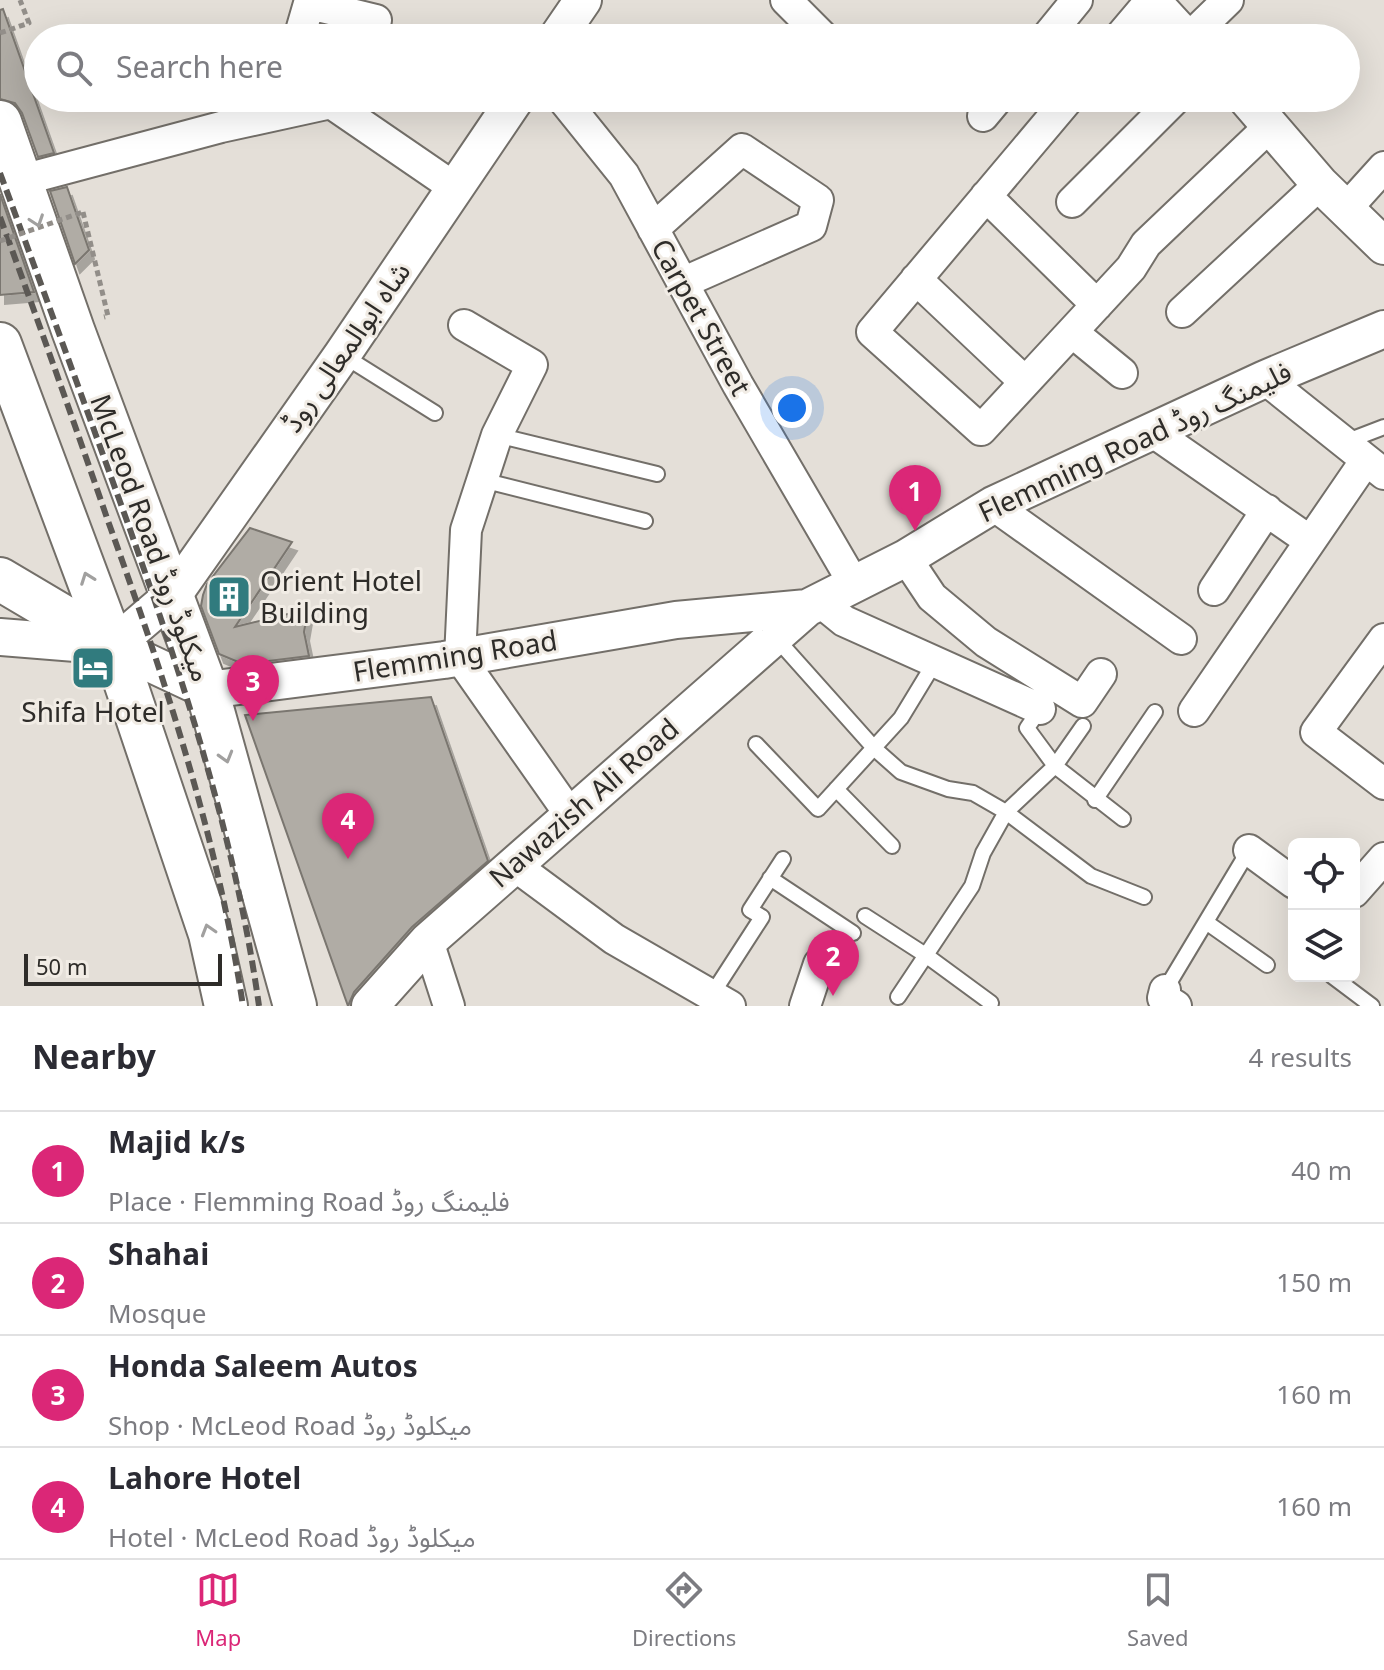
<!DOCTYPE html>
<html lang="en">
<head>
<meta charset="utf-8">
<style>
	body { margin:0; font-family:Georgia,"Noto Sans Arabic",serif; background:#f7f7f7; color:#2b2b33 }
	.controls { position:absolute; right:24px; bottom:24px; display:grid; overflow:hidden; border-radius:12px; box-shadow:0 8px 32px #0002 }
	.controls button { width:72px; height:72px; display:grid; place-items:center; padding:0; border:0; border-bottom:2px solid #e1e1e2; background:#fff; color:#2b2b33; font:40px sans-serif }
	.scale { position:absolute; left:24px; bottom:20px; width:198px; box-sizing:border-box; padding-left:8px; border:4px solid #2e2c29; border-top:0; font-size:22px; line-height:28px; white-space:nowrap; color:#2e2c29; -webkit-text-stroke:6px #f1ece5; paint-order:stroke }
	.you { position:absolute; left:792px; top:408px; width:28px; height:28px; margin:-20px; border:6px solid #fff; border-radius:50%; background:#1a73e8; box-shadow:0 0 0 12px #1a73e833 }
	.badge { display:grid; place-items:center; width:52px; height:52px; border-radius:50%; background:#db2777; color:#fff; font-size:26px; font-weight:700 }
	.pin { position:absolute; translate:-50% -66px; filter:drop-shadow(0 2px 4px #0008) }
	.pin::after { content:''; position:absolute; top:42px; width:28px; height:24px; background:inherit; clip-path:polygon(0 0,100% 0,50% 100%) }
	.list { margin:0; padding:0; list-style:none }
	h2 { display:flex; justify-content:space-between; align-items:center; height:104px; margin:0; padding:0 32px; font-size:34px }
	h2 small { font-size:26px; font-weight:400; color:#7c7c81 }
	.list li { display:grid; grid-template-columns:52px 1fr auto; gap:24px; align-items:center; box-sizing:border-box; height:112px; padding:0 32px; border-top:2px solid #e1e1e2 }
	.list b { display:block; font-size:30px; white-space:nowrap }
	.list p { margin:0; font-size:26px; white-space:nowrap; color:#7c7c81 }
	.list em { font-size:26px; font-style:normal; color:#7c7c81 }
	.icon { flex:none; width:44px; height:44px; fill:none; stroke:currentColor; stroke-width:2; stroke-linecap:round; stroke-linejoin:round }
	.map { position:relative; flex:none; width:1384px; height:1006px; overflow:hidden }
	.search { position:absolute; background:#fff; box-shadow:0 8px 32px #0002; left:24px; right:24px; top:24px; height:88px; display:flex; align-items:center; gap:20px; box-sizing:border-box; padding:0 28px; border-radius:44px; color:#7c7c81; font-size:30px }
	.sheet { height:552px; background:#fff }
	nav { display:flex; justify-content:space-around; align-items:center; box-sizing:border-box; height:112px; border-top:2px solid #e1e1e2; background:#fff; font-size:22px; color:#7c7c81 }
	nav a { display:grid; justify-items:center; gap:4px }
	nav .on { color:#db2777 }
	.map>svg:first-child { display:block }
	.building { fill:#b0aca5; stroke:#7a766f; stroke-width:2; filter:url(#shadow) }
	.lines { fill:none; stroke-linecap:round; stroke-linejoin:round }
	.service-casing { stroke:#736f69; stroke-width:18 }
	.minor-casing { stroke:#736f69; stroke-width:34 }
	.tertiary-casing { stroke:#736f69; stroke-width:40 }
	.secondary-casing { stroke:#736f69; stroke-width:46 }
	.path { stroke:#928e89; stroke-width:5; stroke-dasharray:6 4; stroke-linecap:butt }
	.service { stroke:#fff; stroke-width:14 }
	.minor { stroke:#fff; stroke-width:30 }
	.tertiary { stroke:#fff; stroke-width:36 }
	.secondary { stroke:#fff; stroke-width:42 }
	.rail { stroke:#5b5854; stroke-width:6; stroke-dasharray:12 6; stroke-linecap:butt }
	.path-bridge { stroke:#928e89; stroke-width:5; stroke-dasharray:6 4; stroke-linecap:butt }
	.oneway { stroke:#a1a09f }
	.labels { text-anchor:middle; stroke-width:6; stroke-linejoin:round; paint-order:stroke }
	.street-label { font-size:28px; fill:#2e2c29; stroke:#f1ece5 }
	.poi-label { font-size:28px; fill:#2e2c29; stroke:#f1ece5; text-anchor:start }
</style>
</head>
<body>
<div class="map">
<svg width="1384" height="1006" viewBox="0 0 1384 1006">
	<defs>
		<filter id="shadow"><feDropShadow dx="5" dy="9" stdDeviation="0" flood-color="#0004"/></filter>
	</defs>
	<rect width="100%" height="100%" fill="#e4dfd8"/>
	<!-- building -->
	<path class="building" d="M3 9 54 153 38 157 22 113 15 103 0 99V10Z
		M67 187 89 250 75 264 50 191Z
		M0 194 34 292 0 295Z
		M250 528 292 542 235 627 308 609 304 632 309 656 243 664 219 654 201 606 203 595 207 584Z
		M431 697 488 861 412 927 354 992 348 1006 245 715Z"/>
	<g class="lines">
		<!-- service casing -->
		<g class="service-casing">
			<path id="service" d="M344 356 435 413
				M497 435 657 474
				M1345 442 1384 427
				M482 480 645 521
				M775 637 875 749 901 772 948 789 973 793 1006 812 1091 876 1144 897
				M1040 709 1027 728 1055 766 1123 819
				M756 744 818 809 901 718 935 662
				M836 789 892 846
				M1095 800 1155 712
				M770 878 853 933
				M865 916 927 956 991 1003
				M1206 922 1267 965
				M1332 976 1372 1006
				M1165 990 1249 850
				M898 997 972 886 983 853 1006 812 1055 766 1083 726
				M709 999 762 917 750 910 783 859"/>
		</g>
		<!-- minor casing -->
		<g class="minor-casing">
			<path id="minor" d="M786 0 824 38
				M309 4 376 20
				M299 38 310 0
				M1046 38 1077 0
				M1119 38 1151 0
				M1189 38 1228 0
				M562 98 624 175 738 385 854 584
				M1069 98 872 332 981 430 1131 268 1146 244 1271 125
				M983 116 998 98
				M22 180 221 127 331 103 455 188
				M986 196 1097 305
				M1072 202 1176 98
				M1346 209 1384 167
				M653 229 742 149 818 200 811 226 682 283
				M916 279 1025 382
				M1182 312 1320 184
				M464 325 532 365 497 435 466 530 460 658 571 816
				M1072 332 1122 373
				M1265 379 1384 474
				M1153 432 1310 541
				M993 505 1181 639
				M906 558 932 597 986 642 1082 702 1101 674
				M1214 590 1267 510
				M823 600 828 608 844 621 1040 709
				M1384 639 1316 732 1384 784
				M1194 711 1366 460
				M1249 850 1294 883
				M514 865 614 939 730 1006
				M1354 892 1384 858
				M428 941 449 1006
				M1165 990 1163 998 1176 1006
				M805 1006 819 964"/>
		</g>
		<!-- tertiary casing -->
		<g class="tertiary-casing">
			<path id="tertiary" d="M1151 0 1186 38
				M557 38 583 0
				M1246 98 1320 184 1384 246
				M0 637 113 646 174 594 342 355 516 98
				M113 646 207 690 444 660 676 620 807 608
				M370 1006 428 941 807 608 906 558 993 505 1265 379 1384 329"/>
		</g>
		<!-- secondary casing -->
		<g class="secondary-casing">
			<path id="secondary" d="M0 122 73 330 207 690 295 1006
				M0 344 113 646 210 934 226 1006
				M0 579 113 646"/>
		</g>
		<!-- path -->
		<path class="path" d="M0 33 29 23 20 0
			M83 212 108 316 104 317"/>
		<!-- service -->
		<use href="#service" class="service"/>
		<!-- minor -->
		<use href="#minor" class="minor"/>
		<!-- tertiary -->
		<use href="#tertiary" class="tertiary"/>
		<!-- secondary -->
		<use href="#secondary" class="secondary"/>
		<!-- rail -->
		<path class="rail" d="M0 173C43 289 85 405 127 521 183 679 236 840 259 1006
			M0 217C37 318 73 419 108 521 165 679 218 839 243 1006"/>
		<!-- path-bridge -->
		<path class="path-bridge" d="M0 241 83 212"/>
	</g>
	<!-- one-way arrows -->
	<defs><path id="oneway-chevron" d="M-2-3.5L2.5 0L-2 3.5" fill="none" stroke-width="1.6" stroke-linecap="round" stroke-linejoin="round" transform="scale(2)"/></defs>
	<g class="oneway">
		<use href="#oneway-chevron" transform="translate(37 221) rotate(71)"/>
		<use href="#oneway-chevron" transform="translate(87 578) rotate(-110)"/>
		<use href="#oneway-chevron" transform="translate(226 757) rotate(74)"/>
		<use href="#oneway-chevron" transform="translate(208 930) rotate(-107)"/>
	</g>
	<!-- icons -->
	<defs>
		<g id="building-square" transform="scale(2.3)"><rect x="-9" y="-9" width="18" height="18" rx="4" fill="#317b7e" stroke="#f1ece5"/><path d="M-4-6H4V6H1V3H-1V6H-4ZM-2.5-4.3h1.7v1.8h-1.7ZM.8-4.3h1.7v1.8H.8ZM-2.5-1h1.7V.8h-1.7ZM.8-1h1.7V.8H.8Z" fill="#fff"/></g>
		<g id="hotel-square" transform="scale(2.3)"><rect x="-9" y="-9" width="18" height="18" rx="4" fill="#317b7e" stroke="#f1ece5"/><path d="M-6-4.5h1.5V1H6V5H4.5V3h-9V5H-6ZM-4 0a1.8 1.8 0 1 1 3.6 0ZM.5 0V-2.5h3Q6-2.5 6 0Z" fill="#fff"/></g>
	</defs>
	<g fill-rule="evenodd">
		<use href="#building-square" x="229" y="597"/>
		<use href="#hotel-square" x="93" y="668"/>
	</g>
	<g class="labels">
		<!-- street labels -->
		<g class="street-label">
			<text transform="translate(701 317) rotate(61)" y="10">Carpet Street</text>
			<text transform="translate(346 347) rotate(-55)" y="10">شاہ ابوالمعالی روڈ</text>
			<text transform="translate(1135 442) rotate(-25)" y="10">Flemming Road فلیمنگ روڈ</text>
			<text transform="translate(151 538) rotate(70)" y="10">McLeod Road میکلوڈ روڈ</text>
			<text transform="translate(455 656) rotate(-9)" y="10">Flemming Road</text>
			<text transform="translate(584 803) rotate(-41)" y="10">Nawazish Ali Road</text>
		</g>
		<!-- poi labels -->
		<g class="poi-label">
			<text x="260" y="591">Orient Hotel<tspan x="260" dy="32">Building</tspan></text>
			<text x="93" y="722" text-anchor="middle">Shifa Hotel</text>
		</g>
	</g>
</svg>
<div class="controls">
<button><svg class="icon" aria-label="locate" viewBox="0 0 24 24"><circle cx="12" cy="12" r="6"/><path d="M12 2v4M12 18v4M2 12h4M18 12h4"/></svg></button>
<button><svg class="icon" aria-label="layers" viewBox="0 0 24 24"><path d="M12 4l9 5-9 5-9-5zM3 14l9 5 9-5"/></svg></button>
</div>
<div class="scale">50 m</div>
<div class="you"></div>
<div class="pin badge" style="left:915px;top:531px">1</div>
<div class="pin badge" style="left:833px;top:996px">2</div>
<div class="pin badge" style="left:253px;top:721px">3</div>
<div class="pin badge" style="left:348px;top:859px">4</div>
<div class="search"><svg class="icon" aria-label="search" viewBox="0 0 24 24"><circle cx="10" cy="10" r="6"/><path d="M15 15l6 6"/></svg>Search here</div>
</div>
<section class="sheet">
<h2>Nearby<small>4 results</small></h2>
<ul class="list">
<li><span class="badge">1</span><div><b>Majid k/s</b><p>Place · Flemming Road فلیمنگ روڈ</p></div><em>40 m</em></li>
<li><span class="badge">2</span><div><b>Shahai</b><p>Mosque</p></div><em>150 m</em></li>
<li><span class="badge">3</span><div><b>Honda Saleem Autos</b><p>Shop · McLeod Road میکلوڈ روڈ</p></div><em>160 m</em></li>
<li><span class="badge">4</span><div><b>Lahore Hotel</b><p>Hotel · McLeod Road میکلوڈ روڈ</p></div><em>160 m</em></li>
</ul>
</section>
<nav>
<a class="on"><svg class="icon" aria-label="map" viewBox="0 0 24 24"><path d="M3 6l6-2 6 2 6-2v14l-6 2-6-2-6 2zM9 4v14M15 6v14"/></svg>Map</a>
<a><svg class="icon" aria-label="directions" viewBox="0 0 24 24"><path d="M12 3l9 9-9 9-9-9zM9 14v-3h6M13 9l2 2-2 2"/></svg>Directions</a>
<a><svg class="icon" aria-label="saved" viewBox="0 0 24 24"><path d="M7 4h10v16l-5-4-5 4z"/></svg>Saved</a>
</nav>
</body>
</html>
